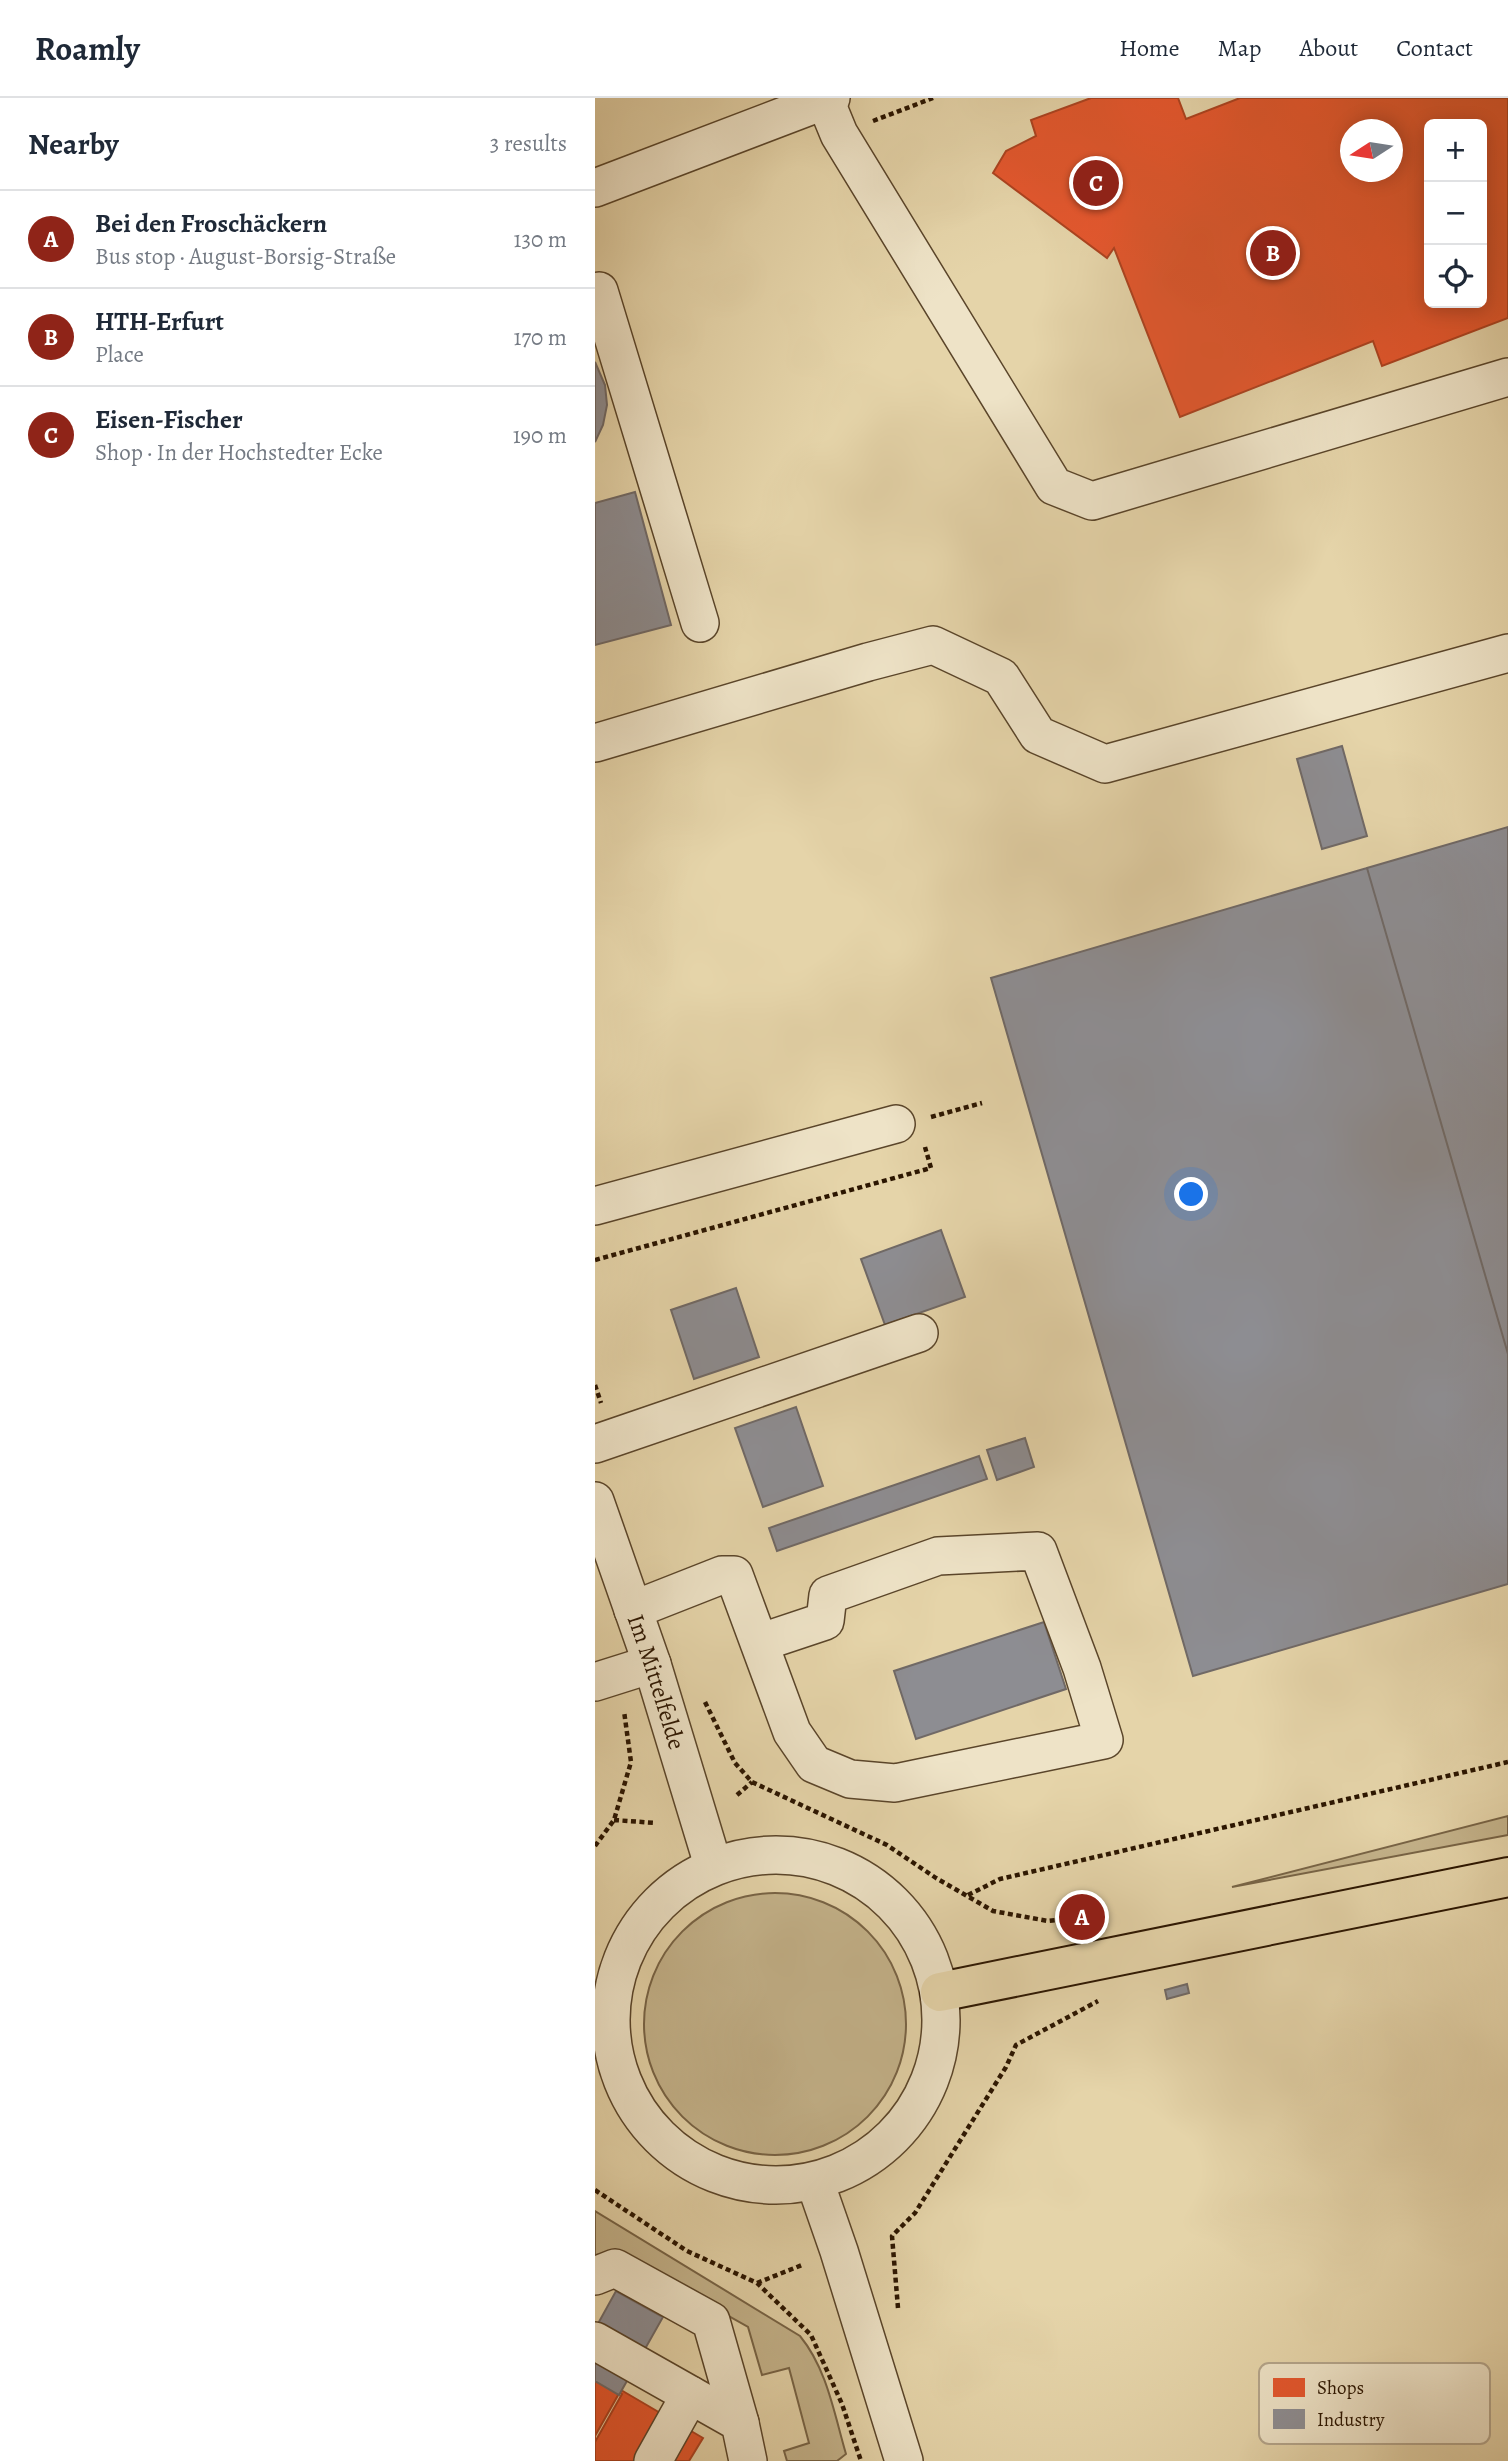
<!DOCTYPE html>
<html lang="en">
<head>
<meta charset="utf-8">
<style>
	body { margin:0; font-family:Alegreya,serif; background:#f6f6f7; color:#1f2937 }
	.controls { position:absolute; right:21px; top:21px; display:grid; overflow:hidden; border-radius:10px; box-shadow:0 4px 18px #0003 }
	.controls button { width:63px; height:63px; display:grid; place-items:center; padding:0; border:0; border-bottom:2px solid #e0e1e3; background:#fff; color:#1f2937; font:35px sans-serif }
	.compass { position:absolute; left:745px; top:21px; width:63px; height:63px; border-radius:50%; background:#fff; box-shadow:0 4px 18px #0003; rotate:258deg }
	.you { position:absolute; left:597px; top:1097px; width:24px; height:24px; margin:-18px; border:5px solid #fff; border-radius:50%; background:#1a73e8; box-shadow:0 0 0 10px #1a73e833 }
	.badge { display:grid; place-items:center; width:46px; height:46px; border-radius:50%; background:#8f2418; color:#fff; font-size:23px; font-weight:700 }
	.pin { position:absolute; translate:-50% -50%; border:4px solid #fff; box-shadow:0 2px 7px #0006 }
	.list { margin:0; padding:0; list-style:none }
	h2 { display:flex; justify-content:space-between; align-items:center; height:91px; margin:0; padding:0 28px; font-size:30px }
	h2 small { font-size:23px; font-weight:400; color:#747a83 }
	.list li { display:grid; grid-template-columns:46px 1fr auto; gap:21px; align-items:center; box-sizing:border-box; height:98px; padding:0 28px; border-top:2px solid #e0e1e3 }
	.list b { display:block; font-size:26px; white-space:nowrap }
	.list p { margin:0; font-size:23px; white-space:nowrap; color:#747a83 }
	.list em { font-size:23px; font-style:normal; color:#747a83 }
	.icon { flex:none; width:38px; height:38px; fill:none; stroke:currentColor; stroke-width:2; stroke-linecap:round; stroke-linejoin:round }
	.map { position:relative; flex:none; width:913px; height:2363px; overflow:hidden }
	header { display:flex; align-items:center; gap:42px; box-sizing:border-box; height:98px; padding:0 35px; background:#fff; border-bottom:2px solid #e0e1e3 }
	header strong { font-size:33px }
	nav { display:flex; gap:38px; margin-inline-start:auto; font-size:24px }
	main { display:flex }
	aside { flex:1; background:#fff }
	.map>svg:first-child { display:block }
	.green { fill:#c5b48c; stroke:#786446; stroke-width:2 }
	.shops { fill:#e4572e; stroke:#ac4320; stroke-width:2; fill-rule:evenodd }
	.industry { fill:#8d8d92; stroke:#706966; stroke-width:2 }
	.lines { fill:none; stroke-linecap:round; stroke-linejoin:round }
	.minor-casing { stroke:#5a452a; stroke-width:40 }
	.highway-casing { stroke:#2b1500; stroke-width:42 }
	.path { stroke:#2b1500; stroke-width:4.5; stroke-dasharray:5 3.5; stroke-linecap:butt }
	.minor { stroke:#eee3c7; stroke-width:37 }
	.highway { stroke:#e5d4a9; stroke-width:38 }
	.labels { text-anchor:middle; stroke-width:7; stroke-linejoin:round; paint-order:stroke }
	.street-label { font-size:24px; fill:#2b1500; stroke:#eee3c7 }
	.key { fill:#eee3c7; stroke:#b4a58b; stroke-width:2 }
	.key-label { font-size:19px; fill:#2b1500 }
</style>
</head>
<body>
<header>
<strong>Roamly</strong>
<nav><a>Home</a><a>Map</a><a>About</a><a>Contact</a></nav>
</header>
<main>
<aside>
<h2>Nearby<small>3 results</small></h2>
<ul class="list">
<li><span class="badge">A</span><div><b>Bei den Froschäckern</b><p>Bus stop · August-Borsig-Straße</p></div><em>130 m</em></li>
<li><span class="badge">B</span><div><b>HTH-Erfurt</b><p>Place</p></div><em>170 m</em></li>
<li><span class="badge">C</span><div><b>Eisen-Fischer</b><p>Shop · In der Hochstedter Ecke</p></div><em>190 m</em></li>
</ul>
</aside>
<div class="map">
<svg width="913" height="2363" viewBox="0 0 913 2363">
	<rect width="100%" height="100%" fill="#e5d4a9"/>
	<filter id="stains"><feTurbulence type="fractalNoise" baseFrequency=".00286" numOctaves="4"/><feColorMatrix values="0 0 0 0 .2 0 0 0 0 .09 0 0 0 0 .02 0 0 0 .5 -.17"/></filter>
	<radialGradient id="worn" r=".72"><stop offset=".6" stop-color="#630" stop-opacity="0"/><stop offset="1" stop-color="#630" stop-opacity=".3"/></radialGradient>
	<!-- green -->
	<path class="green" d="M913 1718V1737L637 1789Z
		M49 1926a131 131 0 1 1 262 0a131 131 0 1 1-262 0Z
		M0 2113 205 2238C232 2271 239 2315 251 2356L242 2363H192L189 2353 214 2345 194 2270 167 2277 153 2229 20 2154 0 2157Z"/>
	<!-- shops -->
	<path class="shops" d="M496 0H583L591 21 645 0H913V220L787 268 778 243 585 319 519 150 512 160 398 75 411 53 441 38 436 22ZM834 26H887V205H834ZM755 32H797V74H755Z
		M0 2280 27 2296 0 2344Z
		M26 2292 108 2340 94 2363H0V2338Z"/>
	<!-- industry -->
	<path class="industry" d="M0 264 10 287 12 307 8 327 0 344Z
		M40 394 76 527 0 547V405Z
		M747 648 772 738 727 751 702 661Z
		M913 729V1256L772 770Z
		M772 770 913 1256V1486L598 1578 396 880Z
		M346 1132 370 1199 290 1227 266 1161Z
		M141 1190 164 1259 99 1281 76 1212Z
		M201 1309 228 1388 168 1409 140 1330Z
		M430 1340 439 1369 402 1382 392 1352Z
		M384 1358 392 1381 182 1453 174 1430Z
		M449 1524 471 1591 321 1641 299 1573Z
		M592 1886 594 1895 572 1901 570 1892Z
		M21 2193 68 2219 24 2297 0 2283V2231Z"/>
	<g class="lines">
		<!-- minor casing -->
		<g class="minor-casing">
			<g id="minor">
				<path d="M230 2 244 36 459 388 497 403 913 279"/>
				<path d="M0 90 236 0"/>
				<path d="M0 194 4 193 105 525"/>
				<path d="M0 645 273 564 338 547 406 579 443 637 510 666 913 555"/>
				<path d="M0 1108 301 1026"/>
				<path d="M0 1346 324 1235"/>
				<path id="s1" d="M0 1403 57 1566 118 1767"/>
				<path d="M38 1512 127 1477H139L197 1634 219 1666 255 1681 300 1685 509 1642 487 1570 443 1453 343 1458 233 1497 230 1523 164 1545"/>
				<path d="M0 1584 57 1566"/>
				<circle cx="181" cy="1922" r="165"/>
				<path d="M220 2084 244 2153 309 2363"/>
				<path d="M0 2178 20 2170 116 2223 145 2325"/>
				<path d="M0 2243 145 2325 153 2363"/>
				<path d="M58 2363 95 2297"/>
			</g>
		</g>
		<!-- highway casing -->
		<g class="highway-casing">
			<path id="highway" d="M345 1894 913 1779"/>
		</g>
		<!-- path -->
		<path class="path" d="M278 23 338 0
			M336 1019 387 1005
			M0 1162 336 1070 330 1049
			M0 1287 6 1305
			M110 1604 140 1665 157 1684 292 1747 341 1780 398 1813 453 1823 487 1819
			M142 1697 157 1684
			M19 1722 60 1725
			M0 1748 19 1722 36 1664 29 1613
			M373 1797 405 1781 913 1664
			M0 2092 92 2153 162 2185 216 2237 247 2306 266 2363
			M162 2185 207 2167
			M303 2210 297 2138 320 2115 411 1969 421 1947 503 1903"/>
		<!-- minor -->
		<use href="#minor" class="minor"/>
		<!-- highway -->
		<use href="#highway" class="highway"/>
	</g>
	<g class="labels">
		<!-- street labels -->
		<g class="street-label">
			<text dy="8" stroke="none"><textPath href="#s1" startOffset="191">Im Mittelfelde</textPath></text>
		</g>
	</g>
	<!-- legend -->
	<rect x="664" y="2265" width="231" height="81" rx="10" class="key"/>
	<rect x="678" y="2280" width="32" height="19" fill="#e4572e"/>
	<rect x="678" y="2311" width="32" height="20" fill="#8d8d92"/>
	<g class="key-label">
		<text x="722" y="2296">Shops</text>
		<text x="722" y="2328">Industry</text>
	</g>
	<rect width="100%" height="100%" filter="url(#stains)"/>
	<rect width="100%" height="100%" fill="url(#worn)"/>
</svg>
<div class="controls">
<button>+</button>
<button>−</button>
<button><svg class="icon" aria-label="locate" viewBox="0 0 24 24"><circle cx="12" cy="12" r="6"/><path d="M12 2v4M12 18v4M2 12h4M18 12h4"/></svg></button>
</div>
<svg class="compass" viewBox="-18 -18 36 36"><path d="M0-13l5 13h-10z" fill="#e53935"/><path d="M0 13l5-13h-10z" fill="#747a83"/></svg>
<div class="you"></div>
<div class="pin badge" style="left:487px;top:1819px">A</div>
<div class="pin badge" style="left:678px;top:155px">B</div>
<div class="pin badge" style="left:501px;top:85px">C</div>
</div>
</main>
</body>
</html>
